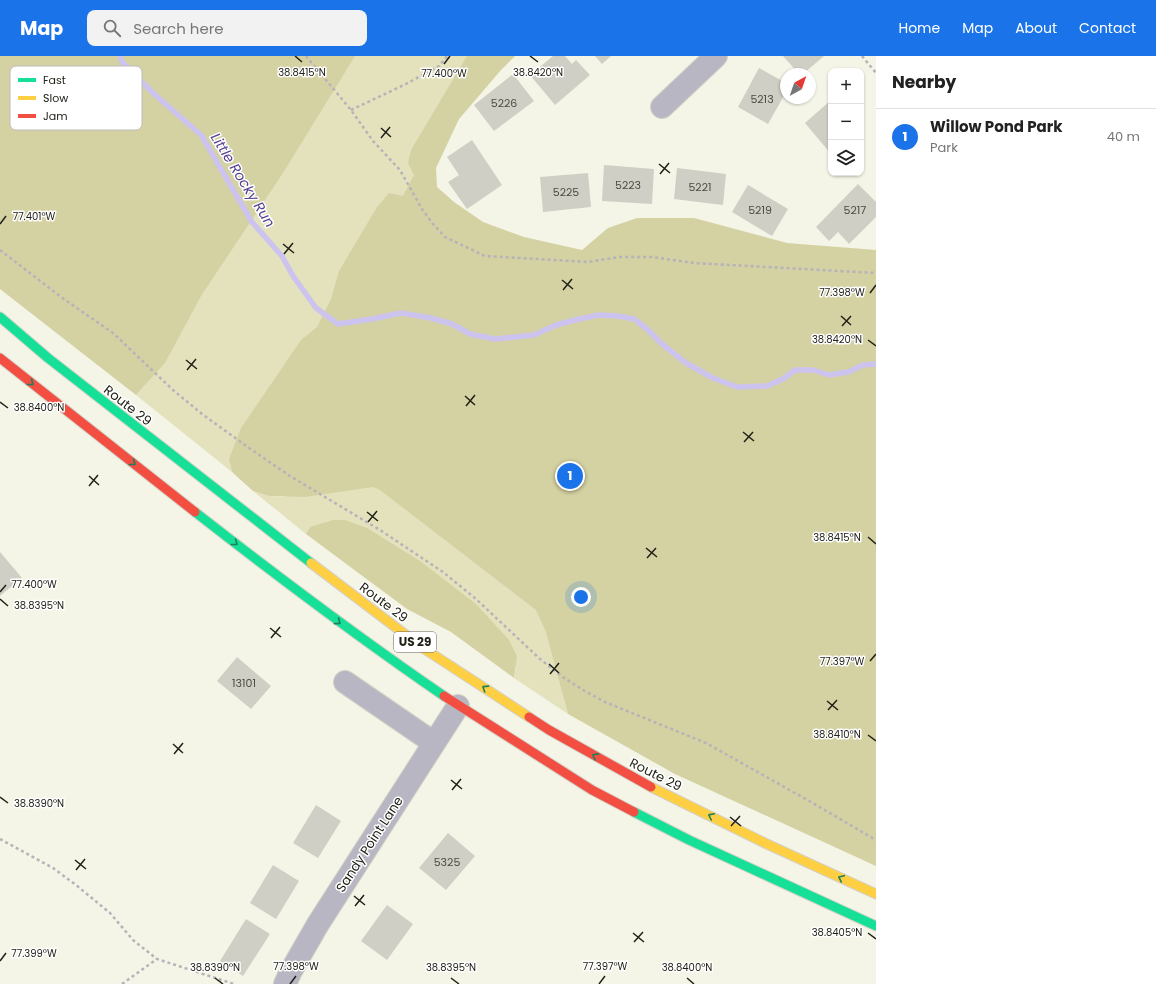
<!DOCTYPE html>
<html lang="en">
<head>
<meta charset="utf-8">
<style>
	body { margin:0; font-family:Poppins,sans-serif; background:#f2f2f2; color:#222 }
	.controls { position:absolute; right:12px; top:12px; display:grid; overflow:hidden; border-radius:8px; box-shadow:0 1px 3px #0004 }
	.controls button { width:36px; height:36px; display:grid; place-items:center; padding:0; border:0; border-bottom:1px solid #e0e0e0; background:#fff; color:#222; font:20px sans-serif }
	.compass { position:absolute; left:780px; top:12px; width:36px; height:36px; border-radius:50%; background:#fff; box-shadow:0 1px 3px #0004; rotate:40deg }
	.you { position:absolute; left:581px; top:541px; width:14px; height:14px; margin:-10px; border:3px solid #fff; border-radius:50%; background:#1a73e8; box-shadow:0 0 0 6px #1a73e833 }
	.badge { display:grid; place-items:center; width:26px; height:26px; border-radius:50%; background:#1a73e8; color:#fff; font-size:13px; font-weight:700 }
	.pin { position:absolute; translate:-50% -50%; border:2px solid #fff; box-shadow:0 1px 4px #0006 }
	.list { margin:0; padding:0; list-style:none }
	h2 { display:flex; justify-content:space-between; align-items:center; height:52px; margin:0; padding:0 16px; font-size:17px }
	h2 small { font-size:13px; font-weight:400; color:#767676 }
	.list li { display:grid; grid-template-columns:26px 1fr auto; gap:12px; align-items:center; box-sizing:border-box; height:56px; padding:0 16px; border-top:1px solid #e0e0e0 }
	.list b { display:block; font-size:15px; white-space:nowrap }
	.list p { margin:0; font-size:13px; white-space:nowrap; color:#767676 }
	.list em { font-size:13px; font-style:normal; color:#767676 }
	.icon { flex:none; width:22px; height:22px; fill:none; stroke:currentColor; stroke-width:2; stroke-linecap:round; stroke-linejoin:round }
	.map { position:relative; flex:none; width:876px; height:928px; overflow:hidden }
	header { display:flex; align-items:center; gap:24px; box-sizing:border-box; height:56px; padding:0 20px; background:#1a73e8; color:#fff }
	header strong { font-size:19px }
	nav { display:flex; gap:22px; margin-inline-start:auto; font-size:14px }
	.search { width:280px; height:36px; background:#f2f2f2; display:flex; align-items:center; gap:10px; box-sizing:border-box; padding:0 14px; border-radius:8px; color:#767676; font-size:15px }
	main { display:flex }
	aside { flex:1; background:#fff }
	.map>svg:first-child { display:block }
	.green { fill:#e4e2bd }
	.forest { fill:#d4d1a2 }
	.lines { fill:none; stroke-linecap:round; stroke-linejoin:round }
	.stream { stroke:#ccc3ef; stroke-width:5.5 }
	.building { fill:#cfcfc5 }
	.street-casing { stroke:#d2d1c7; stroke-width:24 }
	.fast-casing { stroke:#d2d1c7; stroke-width:11 }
	.slow-casing { stroke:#d2d1c7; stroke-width:11 }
	.jam-casing { stroke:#d2d1c7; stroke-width:11 }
	.path { stroke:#b6b3b9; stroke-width:2.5; stroke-dasharray:3 3; stroke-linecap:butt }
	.street { stroke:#b8b6c2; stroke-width:22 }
	.fast { stroke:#16e098; stroke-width:9 }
	.slow { stroke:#ffcf43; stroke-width:9 }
	.jam { stroke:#f24e42; stroke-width:9 }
	.oneway { stroke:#1c8058 }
	.ticks { fill:none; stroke:#222119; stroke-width:1.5 }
	.labels { text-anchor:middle; stroke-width:3; stroke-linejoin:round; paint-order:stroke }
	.number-label { font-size:11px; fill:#4d4c44 }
	.shield { fill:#fff; stroke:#64645e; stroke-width:1 }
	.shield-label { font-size:12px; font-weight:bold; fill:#222119 }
	.street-label { font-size:13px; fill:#222119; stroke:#fff }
	.water-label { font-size:14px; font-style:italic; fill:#554090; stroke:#fff }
	.key { fill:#fff; stroke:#bdbcba; stroke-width:1 }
	.key-label { font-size:11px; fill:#222119 }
	.ticks-label { font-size:10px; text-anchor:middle; fill:#222119; stroke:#fff; stroke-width:3; stroke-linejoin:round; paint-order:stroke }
</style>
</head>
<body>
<header>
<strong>Map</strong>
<div class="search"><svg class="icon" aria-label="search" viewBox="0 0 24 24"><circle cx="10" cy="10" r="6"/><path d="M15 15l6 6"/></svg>Search here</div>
<nav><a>Home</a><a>Map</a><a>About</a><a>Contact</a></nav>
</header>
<main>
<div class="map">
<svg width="876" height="928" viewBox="0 0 876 928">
	<rect width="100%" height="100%" fill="#f4f4e7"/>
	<!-- green -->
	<path class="green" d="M0 0H499L400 146 876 810 564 644 568 658 514 622 516 611 310 471 306 478 253 435 269 440 286 441 229 403 232 416 136 339 153 320Z"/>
	<!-- forest -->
	<path class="forest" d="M0 0H355L283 117 201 240 165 307 136 339 0 233Z
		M467 0H515L501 14 459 63 436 112 437 131 454 146 483 166 524 181 582 194 608 172 637 162H694L787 187 876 194V810L675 718 568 658 546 576 536 554 380 434 373 431 305 441 269 440 253 435 232 416 229 403 241 372 301 284 317 271 331 243 339 215 377 151 389 137 403 140 414 119 408 107 411 94Z
		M333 464H345L367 472 420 505 476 548 509 584 517 600 514 622 451 576 407 553 306 478 310 471Z"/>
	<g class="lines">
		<!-- stream -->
		<path class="stream" d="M120 0 122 6 153 37 201 79 252 166 282 200 293 220 316 252 338 268 372 263 401 257 431 262 452 268 470 278 495 283 534 279 556 269 579 263 599 259 618 260 634 263 647 273 662 288 686 307 713 322 737 331 767 330 783 323 795 314H813L829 319 848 316 863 309 876 308"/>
	</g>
	<!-- building -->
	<path class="building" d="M553 0H565L572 8 576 4 590 19 555 49 530 19Z
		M595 0H611L602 8Z
		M783 0H824L803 18H799Z
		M759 12 786 27V36L768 68 738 51Z
		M513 18 534 45 494 75 474 49Z
		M831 44V98L805 67Z
		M472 84 502 129 467 153 448 126 459 119 447 101Z
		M604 109 654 113 652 148 602 145Z
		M677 112 726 118 723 149 674 143Z
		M588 117 591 151 543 156 540 121Z
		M858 128 876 146V161L849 188 838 176 829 185 816 171Z
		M748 129 788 153 772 180 732 156Z
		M0 496 22 522 0 540Z
		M237 601 271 630 251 653 217 625Z
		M316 749 341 765 318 802 293 787Z
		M448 777 475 800 446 834 419 812Z
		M273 809 299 825 276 863 250 847Z
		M387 849 413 868 387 904 361 885Z
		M246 863 270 878 243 920 220 905Z"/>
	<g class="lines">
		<!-- street casing -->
		<g class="street-casing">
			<path id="street" d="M662 51 716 0
				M345 626 434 687
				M285 928 291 915 318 868 458 650"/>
		</g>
		<!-- fast casing -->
		<g class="fast-casing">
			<path id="fast" d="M0 261 48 302 311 507
				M195 456C277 520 358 581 444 640
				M634 756 689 784 876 870"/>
		</g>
		<!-- slow casing -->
		<g class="slow-casing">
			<path id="slow" d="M311 507 423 592 529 661
				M651 731 769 789 876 838"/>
		</g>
		<!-- jam casing -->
		<g class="jam-casing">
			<path id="jam" d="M0 302 195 456
				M444 640 592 734 634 756
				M529 661 549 674 651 731"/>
		</g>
		<!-- path -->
		<path class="path" d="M306 0 351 54 373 85 400 114 422 153 433 168 445 181 485 200 588 206 619 201H652L694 207 876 217
			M862 0 876 17
			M351 54 406 28 439 10 447 0
			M0 194 61 241 113 277 173 334 202 358 249 392 290 420 380 474 443 516 476 543 540 603 563 621 583 634 605 646 706 687 811 746 876 784
			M0 783 53 812 76 829 110 857 133 884 157 903
			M122 928 157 903 234 928"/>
		<!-- street -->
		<use href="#street" class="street"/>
		<!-- fast -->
		<use href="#fast" class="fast"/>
		<!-- slow -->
		<use href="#slow" class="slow"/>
		<!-- jam -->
		<use href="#jam" class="jam"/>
	</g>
	<!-- one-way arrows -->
	<defs><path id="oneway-chevron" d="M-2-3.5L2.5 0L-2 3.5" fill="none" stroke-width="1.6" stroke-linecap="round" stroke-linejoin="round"/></defs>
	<g class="oneway">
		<use href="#oneway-chevron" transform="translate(31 327) rotate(38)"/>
		<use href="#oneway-chevron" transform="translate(133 407) rotate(38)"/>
		<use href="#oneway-chevron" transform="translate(235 487) rotate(38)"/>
		<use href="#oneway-chevron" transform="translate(338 566) rotate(37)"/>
		<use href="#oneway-chevron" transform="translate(485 632) rotate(-147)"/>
		<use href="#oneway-chevron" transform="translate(595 700) rotate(-151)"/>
		<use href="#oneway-chevron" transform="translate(711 760) rotate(-154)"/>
		<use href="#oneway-chevron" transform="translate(841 822) rotate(-155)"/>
	</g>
	<!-- ticks -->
	<path class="ticks" d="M295 0 302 6M530 0 538 6M444 8 450 0M381 72 391 81M381 82 390 71M659 108 670 117M660 118 669 107M0 168 6 160M283 188 294 197M284 198 293 187M562 224 573 233M563 234 572 223M870 237 876 229M841 260 851 269M842 270 851 260M868 284 876 290M186 304 197 313M187 314 196 303M465 340 475 349M0 346 8 352M466 350 475 339M743 376 754 385M744 386 753 376M89 420 99 429M89 430 98 419M367 456 378 465M368 466 377 455M868 481 876 488M646 492 657 501M647 502 656 492M0 536 6 529M0 543 8 550M270 572 281 581M271 582 280 571M870 605 876 598M549 608 559 617M550 618 559 607M827 645 838 654M828 654 837 644M868 679 876 685M173 688 183 697M174 698 183 687M451 724 462 733M452 734 461 723M0 741 8 747M730 761 741 770M731 770 740 760M75 804 86 813M76 814 85 803M354 840 365 849M355 850 364 839M633 877 644 886M868 877 876 883M634 886 643 876M0 905 6 897M215 922 223 928M451 922 459 928M687 922 694 928M290 928 296 920M599 928 605 920"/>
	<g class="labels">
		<!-- number labels -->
		<g class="number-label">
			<text x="762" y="47">5213</text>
			<text x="504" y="51">5226</text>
			<text x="628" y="133">5223</text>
			<text x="700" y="135">5221</text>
			<text x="566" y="140">5225</text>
			<text x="760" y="158">5219</text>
			<text x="855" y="158">5217</text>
			<text x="244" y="631">13101</text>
			<text x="447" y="810">5325</text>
		</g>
		<!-- shield labels -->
		<rect class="shield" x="394" y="576" width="42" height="20" rx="3"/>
		<g class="shield-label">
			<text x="415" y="590">US 29</text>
		</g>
		<!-- street labels -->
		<g class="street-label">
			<text transform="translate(128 349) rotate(38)" y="5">Route 29</text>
			<text transform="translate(384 546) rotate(37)" y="5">Route 29</text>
			<text transform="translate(656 718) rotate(27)" y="5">Route 29</text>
			<text transform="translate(369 788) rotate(-57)" y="5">Sandy Point Lane</text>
		</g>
		<!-- water labels -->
		<g class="water-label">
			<text transform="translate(243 124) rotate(58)" y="5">Little Rocky Run</text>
		</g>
	</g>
	<!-- legend -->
	<rect x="10" y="10" width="132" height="64" rx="6" class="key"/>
	<rect x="18" y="22" width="18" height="4" fill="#16e098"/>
	<rect x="18" y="40" width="18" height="4" fill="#ffcf43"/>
	<rect x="18" y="58" width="18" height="4" fill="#f24e42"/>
	<g class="key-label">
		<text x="43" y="28">Fast</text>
		<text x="43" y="46">Slow</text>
		<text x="43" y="64">Jam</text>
	</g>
	<g class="ticks-label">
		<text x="302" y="20">38.8415°N</text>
		<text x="538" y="20">38.8420°N</text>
		<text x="444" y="21">77.400°W</text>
		<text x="34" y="164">77.401°W</text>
		<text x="842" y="240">77.398°W</text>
		<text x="837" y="287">38.8420°N</text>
		<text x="39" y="355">38.8400°N</text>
		<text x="837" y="485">38.8415°N</text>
		<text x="34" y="532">77.400°W</text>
		<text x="39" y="553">38.8395°N</text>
		<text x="842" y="609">77.397°W</text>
		<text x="837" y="682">38.8410°N</text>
		<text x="39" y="751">38.8390°N</text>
		<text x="837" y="880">38.8405°N</text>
		<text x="34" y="901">77.399°W</text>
		<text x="296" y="914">77.398°W</text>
		<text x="605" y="914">77.397°W</text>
		<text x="215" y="915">38.8390°N</text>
		<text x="451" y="915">38.8395°N</text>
		<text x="687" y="915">38.8400°N</text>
	</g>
</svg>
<div class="controls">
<button>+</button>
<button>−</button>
<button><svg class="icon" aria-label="layers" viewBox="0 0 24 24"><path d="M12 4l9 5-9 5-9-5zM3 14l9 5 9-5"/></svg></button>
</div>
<svg class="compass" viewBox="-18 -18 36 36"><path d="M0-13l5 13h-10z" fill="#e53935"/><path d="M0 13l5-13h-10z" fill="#767676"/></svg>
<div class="you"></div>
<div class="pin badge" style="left:570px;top:420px">1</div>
</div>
<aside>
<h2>Nearby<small></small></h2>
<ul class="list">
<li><span class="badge">1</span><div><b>Willow Pond Park</b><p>Park</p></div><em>40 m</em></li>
</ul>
</aside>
</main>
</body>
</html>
